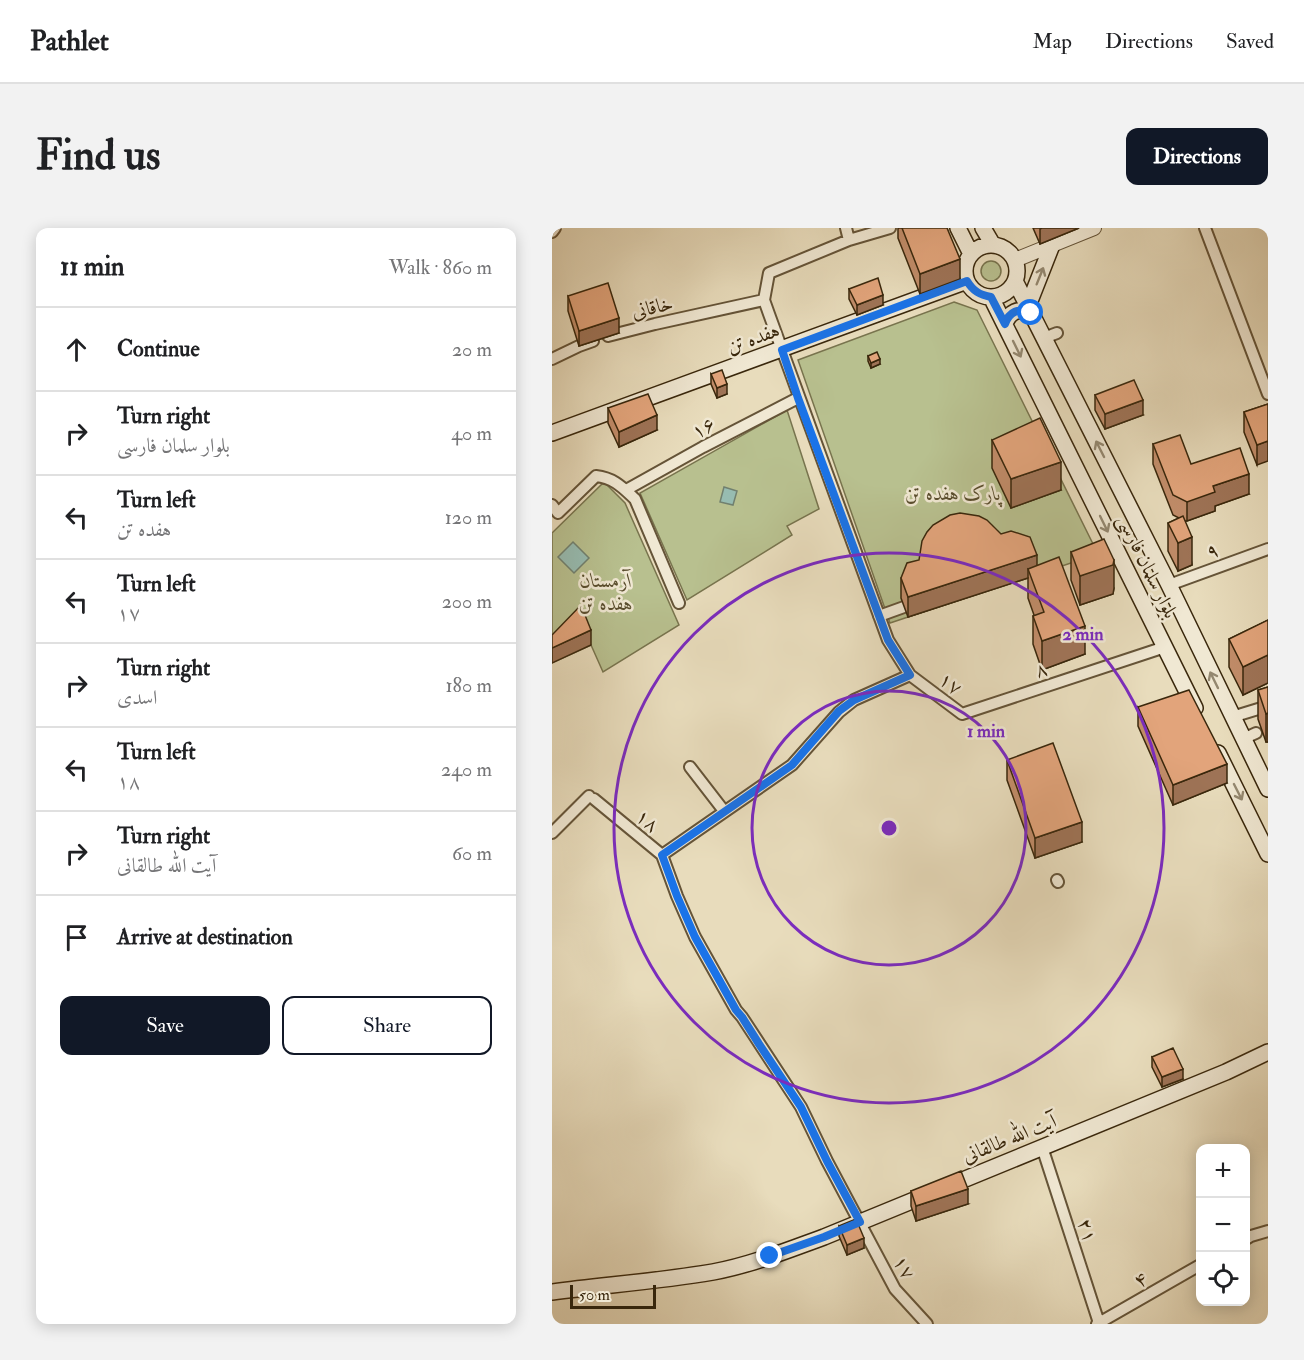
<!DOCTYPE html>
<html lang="en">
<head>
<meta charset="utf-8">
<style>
	body { margin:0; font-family:"IM FELL Double Pica",Amiri,serif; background:#f2f2f2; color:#202124 }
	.controls { position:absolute; right:18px; bottom:18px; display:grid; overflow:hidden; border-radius:12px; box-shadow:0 3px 15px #0003 }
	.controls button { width:54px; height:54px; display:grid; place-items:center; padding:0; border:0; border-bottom:2px solid #e0e0e0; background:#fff; color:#202124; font:30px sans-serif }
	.scale { position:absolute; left:18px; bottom:15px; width:86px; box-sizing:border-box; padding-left:6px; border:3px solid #39270c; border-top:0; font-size:16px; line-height:21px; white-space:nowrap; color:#39270c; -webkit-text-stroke:4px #f0e8d3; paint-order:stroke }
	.stop { position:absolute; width:18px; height:18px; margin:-14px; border:4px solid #1a73e8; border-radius:50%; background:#fff }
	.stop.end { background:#1a73e8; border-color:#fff; box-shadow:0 2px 6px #0008 }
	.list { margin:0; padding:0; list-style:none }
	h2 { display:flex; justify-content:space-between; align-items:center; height:78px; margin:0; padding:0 24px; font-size:26px }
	h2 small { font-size:20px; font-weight:400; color:#757577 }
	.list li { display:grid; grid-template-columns:39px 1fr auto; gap:18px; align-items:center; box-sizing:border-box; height:84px; padding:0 24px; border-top:2px solid #e0e0e0 }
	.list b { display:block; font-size:22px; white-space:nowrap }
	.list p { margin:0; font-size:20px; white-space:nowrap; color:#757577 }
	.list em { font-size:20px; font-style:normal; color:#757577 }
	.actions { display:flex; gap:12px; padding:18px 24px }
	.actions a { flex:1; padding:14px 0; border:2px solid #111827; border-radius:12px; text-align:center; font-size:21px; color:#111827 }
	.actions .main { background:#111827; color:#fff }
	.icon { flex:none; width:33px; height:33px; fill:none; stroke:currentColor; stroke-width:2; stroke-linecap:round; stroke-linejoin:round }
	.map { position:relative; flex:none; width:716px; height:1096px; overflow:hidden; border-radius:12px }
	header { display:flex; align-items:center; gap:36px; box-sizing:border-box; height:84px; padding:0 30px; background:#fff; border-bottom:2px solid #e0e0e0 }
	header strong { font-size:28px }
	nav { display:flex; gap:33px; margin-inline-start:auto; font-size:21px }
	.intro { display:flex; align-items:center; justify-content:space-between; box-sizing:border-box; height:144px; padding:0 36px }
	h1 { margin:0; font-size:42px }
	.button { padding:15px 27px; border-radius:12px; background:#111827; color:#fff; font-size:21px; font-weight:700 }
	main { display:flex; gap:36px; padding:0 36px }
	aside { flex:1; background:#fff; border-radius:12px; box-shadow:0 3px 15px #0003 }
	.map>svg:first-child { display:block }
	.green { fill:#b8c08f; stroke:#78744e; stroke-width:1.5 }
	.water { fill:#97bcb1; stroke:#71806f; stroke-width:1.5 }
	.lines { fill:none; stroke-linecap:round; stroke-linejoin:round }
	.minor-casing { stroke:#655438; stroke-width:14 }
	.tertiary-casing { stroke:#655438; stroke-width:16 }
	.secondary-casing { stroke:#39270c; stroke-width:18 }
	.minor { stroke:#f0e8d3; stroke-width:10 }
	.tertiary { stroke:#f0e8d3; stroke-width:14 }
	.secondary { stroke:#f0e8d3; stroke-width:15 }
	.wall { fill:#c28d6a; stroke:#39270c; stroke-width:1.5 }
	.shaded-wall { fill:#9e7356; stroke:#39270c; stroke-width:1.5 }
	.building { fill:#e2a47b; stroke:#39270c; stroke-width:1.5 }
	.oneway { stroke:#948870 }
	.route { stroke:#1a73e8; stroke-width:8 }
	.ring { fill:none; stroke:#7b2cbf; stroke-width:3 }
	.labels { text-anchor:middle; stroke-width:5; stroke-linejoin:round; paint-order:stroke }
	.street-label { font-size:20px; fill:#39270c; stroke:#f0e8d3 }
	.park-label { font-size:20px; font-style:italic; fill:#594d2d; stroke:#f0e8d3 }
	.centre { fill:#7b2cbf; stroke:#f0e8d3; stroke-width:3 }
	.ring-label { font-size:18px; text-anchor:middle; font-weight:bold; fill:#7b2cbf; stroke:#f0e8d3; stroke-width:5; stroke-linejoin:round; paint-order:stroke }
</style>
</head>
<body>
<header>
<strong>Pathlet</strong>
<nav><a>Map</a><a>Directions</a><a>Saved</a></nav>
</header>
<div class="intro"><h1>Find us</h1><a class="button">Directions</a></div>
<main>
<aside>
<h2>11 min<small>Walk · 860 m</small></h2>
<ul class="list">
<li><svg class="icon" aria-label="ahead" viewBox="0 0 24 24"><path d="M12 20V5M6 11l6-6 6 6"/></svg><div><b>Continue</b></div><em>20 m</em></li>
<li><svg class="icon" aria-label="right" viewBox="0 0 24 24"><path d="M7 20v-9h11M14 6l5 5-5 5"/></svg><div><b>Turn right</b><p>بلوار سلمان فارسی</p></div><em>40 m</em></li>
<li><svg class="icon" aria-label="left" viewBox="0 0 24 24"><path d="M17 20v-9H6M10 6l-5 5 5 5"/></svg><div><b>Turn left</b><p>هفده تن</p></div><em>120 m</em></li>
<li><svg class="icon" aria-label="left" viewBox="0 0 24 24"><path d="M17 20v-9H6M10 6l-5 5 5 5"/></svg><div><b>Turn left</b><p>۱۷</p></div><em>200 m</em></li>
<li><svg class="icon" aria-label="right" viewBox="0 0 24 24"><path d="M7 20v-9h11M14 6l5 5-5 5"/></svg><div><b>Turn right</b><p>اسدی</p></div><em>180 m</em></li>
<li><svg class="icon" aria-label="left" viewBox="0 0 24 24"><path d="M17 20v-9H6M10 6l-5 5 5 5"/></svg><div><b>Turn left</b><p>۱۸</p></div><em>240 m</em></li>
<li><svg class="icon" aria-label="right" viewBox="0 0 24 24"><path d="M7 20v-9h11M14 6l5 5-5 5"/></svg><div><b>Turn right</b><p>آیت الله طالقانی</p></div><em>60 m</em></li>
<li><svg class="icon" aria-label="arrive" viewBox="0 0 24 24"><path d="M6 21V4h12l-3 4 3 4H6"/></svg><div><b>Arrive at destination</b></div></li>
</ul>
<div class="actions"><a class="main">Save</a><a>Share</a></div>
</aside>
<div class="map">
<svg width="716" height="1096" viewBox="0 0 716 1096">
	<rect width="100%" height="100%" fill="#e8dcbc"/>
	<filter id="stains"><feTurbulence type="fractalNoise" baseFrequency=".00333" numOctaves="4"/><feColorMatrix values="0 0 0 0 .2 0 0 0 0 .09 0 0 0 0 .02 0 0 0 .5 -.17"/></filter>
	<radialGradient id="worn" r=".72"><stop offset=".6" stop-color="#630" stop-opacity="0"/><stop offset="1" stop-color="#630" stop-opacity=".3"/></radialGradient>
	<!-- green -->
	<path class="green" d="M429 43a10 10 0 1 1 20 0a10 10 0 1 1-20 0Z
		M402 74 425 82 546 326 338 395 246 132Z
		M235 182 267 281 235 298 240 307 135 372 88 265Z
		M50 256H54L73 275 127 397 51 444 39 417 0 435V305Z"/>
	<!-- water -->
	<path class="water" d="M172 259 185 263 181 277 168 274Z
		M21 314 37 330 22 345 6 329Z"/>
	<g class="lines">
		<!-- minor casing -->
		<g class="minor-casing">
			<path id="minor" d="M294 0 297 12
				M338 0 297 12 217 45 212 72 217 86 336 412 358 447 410 486 613 419
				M653 0 716 166
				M0 4 3 0
				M56 108 103 96 212 72
				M492 110 505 105
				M0 131 27 118 41 113
				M74 262 151 219 246 170
				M0 277 6 285 44 248C62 250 70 259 83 271L127 375
				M617 357 716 321
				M327 388 352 379
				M680 489 716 478
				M691 511 704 505
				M138 539 172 583
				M42 571 110 627 125 668 143 709 184 782 190 789 249 879 275 933 343 1061 375 1096
				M0 605 37 568
				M110 627 240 537 287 484 302 472 358 447
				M505 652 506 654
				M490 919 547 1095
				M694 1011 699 1008 716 1003
				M545 1096 648 1037"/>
		</g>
		<!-- tertiary casing -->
		<g class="tertiary-casing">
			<path id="tertiary" d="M463 32 542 0"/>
		</g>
		<!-- secondary casing -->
		<g class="secondary-casing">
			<path id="secondary" d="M406 0 419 26
				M431 0 441 17
				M413 43a26 26 0 1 1 52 0a26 26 0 1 1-52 0Z
				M463 53 617 357 716 561
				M439 69 643 480
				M476 78 500 17
				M453 96C457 84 467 79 479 85
				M0 205 415 53
				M666 525 716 626
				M0 1064C54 1057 108 1053 161 1044 199 1037 236 1022 272 1009L674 844 716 824"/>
		</g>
		<!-- minor -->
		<use href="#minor" class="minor"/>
		<!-- tertiary -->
		<use href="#tertiary" class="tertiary"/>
		<!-- secondary -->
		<use href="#secondary" class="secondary"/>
	</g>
	<!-- wall -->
	<path class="wall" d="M346 0H395L408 51 368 66 346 10Z
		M481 0H527L488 16Z
		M297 61 331 77 305 87 297 71Z
		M16 68 67 105 27 118 16 83Z
		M316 128 328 136 319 140 316 133Z
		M159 146 175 166 165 170 159 156Z
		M543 167 591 187 553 201 543 182Z
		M716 176 705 237 692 204V184Z
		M56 180 105 202 67 219 56 195Z
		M440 212 509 262 459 280 440 240Z
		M601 216 697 266 663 278V283L635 293H633L640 337 626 343 616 323V295L627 290 621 287 601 236Z
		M449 306 485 338 533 426 490 442 481 416V388L482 387 476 370V350L356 389 349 370V350Z
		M519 324 562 360 561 366 528 377 519 352Z
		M716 392V455L691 467 677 439V411Z
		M716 459V514H714L706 491V462Z
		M586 479 675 555 621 577 586 498Z
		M455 532 530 614 483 630 455 552Z
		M600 829 631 851 610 859 600 839Z
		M359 963 416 976 364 993 359 978Z
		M287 998 312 1020 295 1027 287 1008Z"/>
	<!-- shaded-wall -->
	<path class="shaded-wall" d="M490 0H527L488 16V1Z
		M408 31V51L368 66V46Z
		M331 67V77L305 87V77Z
		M67 90V105L27 118V103Z
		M328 131V136L319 140V135Z
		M175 156V166L165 170V160Z
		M591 172V187L553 201V186Z
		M105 187V202L67 219V204Z
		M716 213V233L705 237V217Z
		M509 234V262L459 280V251Z
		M697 246V266L663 278V283L635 293V274L661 258Z
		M640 309V337L626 343V315Z
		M485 327V346L476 341V350L356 389V369Z
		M562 332V360L561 366 528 377V348Z
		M533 398V426L490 442V413Z
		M39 402V417L0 435V420Z
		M716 427V455L691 467V439Z
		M716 485V514H714V486Z
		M675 536V555L621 577V557Z
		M530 594V614L483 630V610Z
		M631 841V851L610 859V849Z
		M416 961V976L364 993V978Z
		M312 1010V1020L295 1027V1017Z"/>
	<!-- building -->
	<path class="building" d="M350 0H395L408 31 368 46Z
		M326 50 331 67 305 77 297 61Z
		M56 55 67 90 27 103 16 68Z
		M325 124 328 131 319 135 316 128Z
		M170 142 175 156 165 160 159 146Z
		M582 152 591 172 553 186 543 167Z
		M96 166 105 187 67 204 56 180Z
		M716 176V213L705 217 692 184Z
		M488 190 509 234 459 251 440 212Z
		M628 207 639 236 688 220 697 246 661 258 663 264 635 274 621 267 601 216Z
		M408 285 427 288 435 292 449 306 459 303 478 309 485 327 356 369 349 350 355 335 367 332 370 313 375 304 381 297 398 287Z
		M631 288 640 309 626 315 616 295Z
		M552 311 562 332 561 337 528 348 519 324Z
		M507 329 533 398 490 413 481 388 492 384 476 341Z
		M29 377 39 402 0 420V407Z
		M716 392V427L691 439 677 411Z
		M716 459V485L714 486 706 462Z
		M637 462 675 536 621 557 586 479Z
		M501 515 530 594 483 610 455 532Z
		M621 820 631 841 610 849 600 829Z
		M409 943 416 961 364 978 359 963Z
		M304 991 312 1010 295 1017 287 998Z"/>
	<!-- one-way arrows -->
	<defs><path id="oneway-shaft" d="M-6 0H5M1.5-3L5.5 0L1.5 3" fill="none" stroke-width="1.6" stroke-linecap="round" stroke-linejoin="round" transform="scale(1.5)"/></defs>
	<g class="oneway">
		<use href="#oneway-shaft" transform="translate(488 48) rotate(-68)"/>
		<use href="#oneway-shaft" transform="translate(465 121) rotate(64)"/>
		<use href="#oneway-shaft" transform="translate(548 221) rotate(-117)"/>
		<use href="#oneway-shaft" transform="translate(552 296) rotate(64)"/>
		<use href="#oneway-shaft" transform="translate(662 452) rotate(-116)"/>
		<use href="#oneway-shaft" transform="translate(686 564) rotate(63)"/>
	</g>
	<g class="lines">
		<!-- route -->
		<path class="route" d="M218 1028 272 1009 308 994 275 933 249 879 207 816 190 789 184 782 143 709 125 668 110 627 240 537 287 483 302 472 358 447 336 412 246 170 230 122 415 53C421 63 428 67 439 69L453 96C457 84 467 79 479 85"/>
	</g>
	<!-- distance rings -->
	<g class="ring">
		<circle cx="337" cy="600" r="137"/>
		<circle cx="337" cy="600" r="275"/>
	</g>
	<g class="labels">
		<!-- street labels -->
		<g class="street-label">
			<text transform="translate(100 79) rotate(-13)" y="7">خاقانی</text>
			<text transform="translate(201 110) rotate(-20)" y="7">هفده تن</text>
			<text transform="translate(151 199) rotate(-28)" y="7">۱۶</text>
			<text transform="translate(660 322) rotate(-20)" y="7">۹</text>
			<text transform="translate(596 338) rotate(64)" y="7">بلوار سلمان فارسی</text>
			<text transform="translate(489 441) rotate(-18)" y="7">۸</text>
			<text transform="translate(399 455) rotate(37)" y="7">۱۷</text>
			<text transform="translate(96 592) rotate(39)" y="7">۱۸</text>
			<text transform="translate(457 910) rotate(-22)" y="7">آیت الله طالقانی</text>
			<text transform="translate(536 1002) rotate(72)" y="7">۲۱</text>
			<text transform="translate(353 1039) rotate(60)" y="7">۱۷</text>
			<text transform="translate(588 1051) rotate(-30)" y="7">۴</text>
		</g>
		<!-- park labels -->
		<g class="park-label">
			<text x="401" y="272">پارک هفده تن</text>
			<text x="54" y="359">آرمستان<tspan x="54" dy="23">هفده تن</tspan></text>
		</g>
	</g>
	<circle cx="337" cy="600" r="9" class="centre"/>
	<g class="ring-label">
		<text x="531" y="412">2 min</text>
		<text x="434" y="509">1 min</text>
	</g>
	<rect width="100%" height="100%" filter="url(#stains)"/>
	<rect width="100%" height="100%" fill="url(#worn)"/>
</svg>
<div class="controls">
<button>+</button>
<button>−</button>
<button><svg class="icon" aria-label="locate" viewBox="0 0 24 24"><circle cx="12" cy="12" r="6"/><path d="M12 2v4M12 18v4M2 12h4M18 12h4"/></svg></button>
</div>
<div class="scale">50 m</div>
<div class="stop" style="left:479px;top:85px"></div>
<div class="stop end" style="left:218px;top:1028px"></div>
</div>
</main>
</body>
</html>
